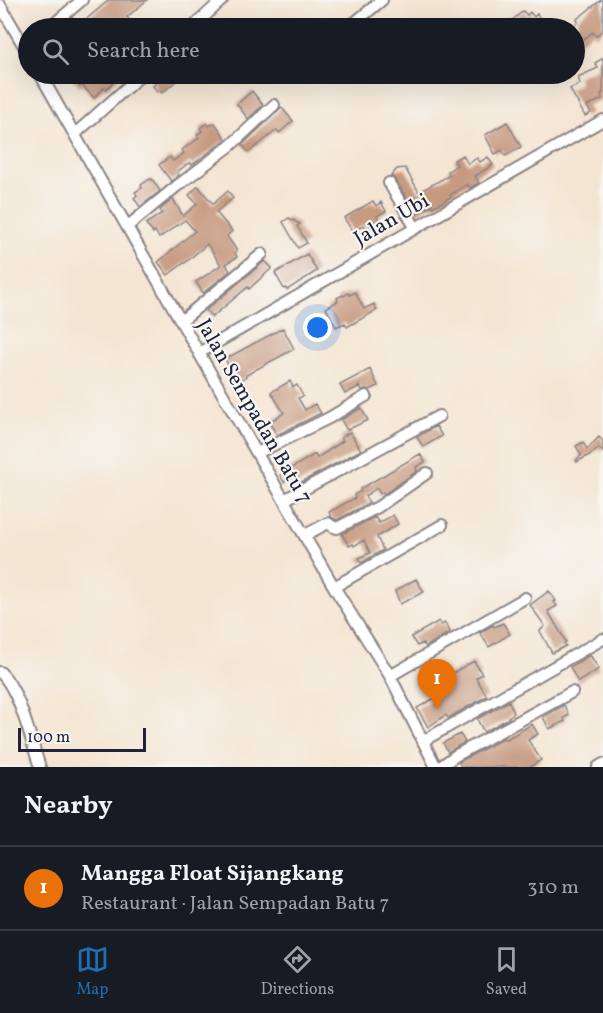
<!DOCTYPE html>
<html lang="en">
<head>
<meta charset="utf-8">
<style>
	body { margin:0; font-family:Vollkorn,serif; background:#20242c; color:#f1f3f6 }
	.scale { position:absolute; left:18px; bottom:15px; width:128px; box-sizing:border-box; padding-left:6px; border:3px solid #22223b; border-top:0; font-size:16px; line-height:21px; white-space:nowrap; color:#22223b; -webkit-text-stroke:4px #f6f6f2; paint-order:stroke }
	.you { position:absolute; left:318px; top:328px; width:21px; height:21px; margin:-15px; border:4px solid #fff; border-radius:50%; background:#1a73e8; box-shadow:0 0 0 9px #1a73e833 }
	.badge { display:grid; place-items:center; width:39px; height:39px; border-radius:50%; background:#1f6fb2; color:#fff; font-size:20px; font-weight:700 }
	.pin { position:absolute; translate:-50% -50px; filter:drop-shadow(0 2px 3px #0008) }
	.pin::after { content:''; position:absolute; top:32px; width:21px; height:18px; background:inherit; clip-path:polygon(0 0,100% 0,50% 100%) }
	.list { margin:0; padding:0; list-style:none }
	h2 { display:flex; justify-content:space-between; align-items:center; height:78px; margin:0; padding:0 24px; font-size:26px }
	h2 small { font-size:20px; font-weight:400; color:#9ea1a6 }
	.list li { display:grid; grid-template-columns:39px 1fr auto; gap:18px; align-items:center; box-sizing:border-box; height:84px; padding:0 24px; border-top:2px solid #363941 }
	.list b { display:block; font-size:22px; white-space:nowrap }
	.list p { margin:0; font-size:20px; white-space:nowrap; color:#9ea1a6 }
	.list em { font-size:20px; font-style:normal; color:#9ea1a6 }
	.icon { flex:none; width:33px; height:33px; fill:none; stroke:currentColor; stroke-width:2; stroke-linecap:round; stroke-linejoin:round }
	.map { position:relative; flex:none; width:603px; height:767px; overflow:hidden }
	.search { position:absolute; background:#171b24; box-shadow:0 6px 24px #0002; left:18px; right:18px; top:18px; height:66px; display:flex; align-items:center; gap:15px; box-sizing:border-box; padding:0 21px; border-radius:33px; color:#9ea1a6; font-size:22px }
	.sheet { height:162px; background:#171b24 }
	nav { display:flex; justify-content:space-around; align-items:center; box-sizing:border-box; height:84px; border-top:2px solid #363941; background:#171b24; font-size:16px; color:#9ea1a6 }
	nav a { display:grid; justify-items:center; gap:3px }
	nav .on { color:#1f6fb2 }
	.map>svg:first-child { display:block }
	.building { fill:#c79a80 }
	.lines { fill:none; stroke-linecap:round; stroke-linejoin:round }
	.minor-casing { stroke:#8b8486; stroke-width:14 }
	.minor { stroke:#fff; stroke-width:10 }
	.labels { text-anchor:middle; stroke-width:4.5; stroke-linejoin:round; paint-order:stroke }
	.street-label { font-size:21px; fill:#22223b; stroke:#f6f6f2 }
</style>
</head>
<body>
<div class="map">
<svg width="603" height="767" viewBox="0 0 603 767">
	<rect width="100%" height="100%" fill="#f6f6f2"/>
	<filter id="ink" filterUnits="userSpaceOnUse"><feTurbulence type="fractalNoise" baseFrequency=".0167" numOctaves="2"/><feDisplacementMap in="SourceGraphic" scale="12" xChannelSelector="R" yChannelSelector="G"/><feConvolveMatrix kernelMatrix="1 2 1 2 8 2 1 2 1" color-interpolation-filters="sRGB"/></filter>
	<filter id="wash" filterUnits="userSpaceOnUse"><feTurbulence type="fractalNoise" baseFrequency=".008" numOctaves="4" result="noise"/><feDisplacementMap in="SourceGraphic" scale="24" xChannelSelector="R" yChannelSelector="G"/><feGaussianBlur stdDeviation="1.35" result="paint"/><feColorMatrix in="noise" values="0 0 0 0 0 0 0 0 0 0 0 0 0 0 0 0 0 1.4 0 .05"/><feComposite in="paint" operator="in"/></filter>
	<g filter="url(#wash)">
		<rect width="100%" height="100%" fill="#f4e5d2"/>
		<g id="blocks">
			<!-- building -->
			<path class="building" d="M109 0H147L127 17 136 28H76Z
				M601 0H603V30L596 36 593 32 574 47V25L578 22 577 19Z
				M523 11 527 15 530 12 534 17 537 14 542 21 537 25 540 28H503Z
				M603 58V93L601 94 602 99 587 106 591 113 585 116 570 89 580 84 578 77 598 68 595 63Z
				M68 74H123L106 89 104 88 94 98 82 85 80 87Z
				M153 74H182L175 80 176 81 162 93 160 90 157 92 153 86 156 84 149 77Z
				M252 91 263 105 248 119 237 104Z
				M281 107 293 121 279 133 277 130 249 152 242 145 279 110Z
				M507 122 521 147 505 156 502 150 495 154 485 135Z
				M207 123 209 126 215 123 226 139 192 165 190 162 177 172 179 175 171 181 159 165 170 157 173 161 184 153 182 150 199 138 197 135 202 131 200 128Z
				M463 155 468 164 477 158 480 162 488 157 493 165 475 176 479 183 470 188 468 184 450 195 451 197 433 207 432 205 416 214 395 179 391 176 397 169 405 168 419 192 450 175 448 171 457 165 454 160Z
				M150 179 151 180 152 179 160 191 140 207 134 198 137 195 135 192 142 188 141 185Z
				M198 186 213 204 228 191 233 198 216 212 232 231 227 236 237 251 235 253 237 257 226 264 230 271 203 293 196 282 221 265 207 244 185 263H184L168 275 158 262 195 231 185 220 159 238 155 231 153 233 146 224 162 213 160 210 173 199 183 216 197 204 189 195Z
				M373 201 376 206 381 202 386 211 377 216 381 223 368 231 364 225 353 232 344 218Z
				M289 218 300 224 297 226 307 243 298 248 283 222Z
				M307 254 317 271 287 290 286 288 284 289 275 273Z
				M265 261 272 268 249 289 248 287 212 317 206 310Z
				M355 292 364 309 374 304 377 310 347 327 345 323 336 327 326 308 338 301 337 298 343 295 344 296 348 293 350 295Z
				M283 328 294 349 246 375V377L237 382 225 359Z
				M370 369 378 386 370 390 366 389 362 390 360 386 345 394 340 385Z
				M290 381 293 387 297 385 303 396 298 398 305 410 315 404 321 413 277 435 269 422 284 413 271 392Z
				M361 408 368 420 347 430 341 420Z
				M436 426 442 436 423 447 417 437Z
				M350 432 361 450 294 486 289 478 284 482 280 475 315 454 317 458 343 441 341 438Z
				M599 437 603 441V452L599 448 593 453 577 462 576 461 581 455 576 446 583 442 587 449Z
				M420 454 425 462 416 467 417 471 384 494 383 492 380 494 377 488 365 496 369 503 337 520 331 517 329 512 355 498 354 495 361 491 360 489Z
				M393 515 398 524 377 537 383 550 361 563 359 558 370 553 364 540 354 546 353 544 349 546 342 534 375 517 379 523Z
				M416 579 424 592 400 604 395 591Z
				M549 591 556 601 554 602 557 606 548 611 566 642 564 643 566 646 552 653 540 631 545 626 530 605Z
				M439 621 441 625 445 623 450 632 426 647 423 643 417 646 411 637Z
				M503 623 510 634 489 647 480 633 493 625 494 627Z
				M590 655 599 669 578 682 570 667Z
				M474 661 482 674 476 678 487 696 448 718 446 715 428 727 417 708 449 690 443 681 448 678 447 676Z
				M509 701 514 713 508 717 509 718 484 732 477 719Z
				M564 705 569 715 564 718 565 721 549 729 543 717Z
				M532 724 538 734 528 740 541 760 530 767H461L459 762 504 738 505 740Z
				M460 734 465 742 448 752 443 743Z"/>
		</g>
	</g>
	<g filter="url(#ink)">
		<use href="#blocks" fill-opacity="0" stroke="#8b8486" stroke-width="1.5"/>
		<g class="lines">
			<!-- minor casing -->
			<g class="minor-casing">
				<path id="minor" d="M0 5 28 53
					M353 24 382 0
					M49 28 82 0
					M192 28 222 0
					M40 74 199 353 334 587 390 676 436 767
					M75 134 142 74
					M389 183 415 227
					M128 226 177 186 230 146 274 105
					M181 321 262 254
					M199 353 603 120
					M257 453 329 418 366 396
					M284 500 439 416
					M305 535 328 523 332 526 337 528 378 507 427 473
					M334 587 442 525
					M0 672C20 690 31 742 40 767
					M390 676 525 598
					M423 741 603 639
					M440 767 455 756 572 692
					M598 767 603 764"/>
			</g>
			<!-- minor -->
			<use href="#minor" class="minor"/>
		</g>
	</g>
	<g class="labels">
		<!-- street labels -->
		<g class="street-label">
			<text transform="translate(391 219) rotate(-30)" y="7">Jalan Ubi</text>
			<text transform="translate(255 411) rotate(60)" y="7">Jalan Sempadan Batu 7</text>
		</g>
	</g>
</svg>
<div class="scale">100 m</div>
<div class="you"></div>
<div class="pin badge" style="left:437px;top:709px;background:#e8710a">1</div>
<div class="search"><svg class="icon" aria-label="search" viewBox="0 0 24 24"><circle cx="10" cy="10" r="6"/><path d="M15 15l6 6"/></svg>Search here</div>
</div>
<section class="sheet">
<h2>Nearby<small></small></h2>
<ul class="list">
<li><span class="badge" style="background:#e8710a">1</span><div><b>Mangga Float Sijangkang</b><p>Restaurant · Jalan Sempadan Batu 7</p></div><em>310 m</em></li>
</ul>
</section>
<nav>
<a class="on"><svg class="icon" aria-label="map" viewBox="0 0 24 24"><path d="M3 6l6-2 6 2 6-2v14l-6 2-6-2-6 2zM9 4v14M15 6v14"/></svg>Map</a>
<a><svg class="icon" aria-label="directions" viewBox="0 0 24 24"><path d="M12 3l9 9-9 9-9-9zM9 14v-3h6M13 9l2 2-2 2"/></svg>Directions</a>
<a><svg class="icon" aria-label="saved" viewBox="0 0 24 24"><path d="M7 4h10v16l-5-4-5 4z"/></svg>Saved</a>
</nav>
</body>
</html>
